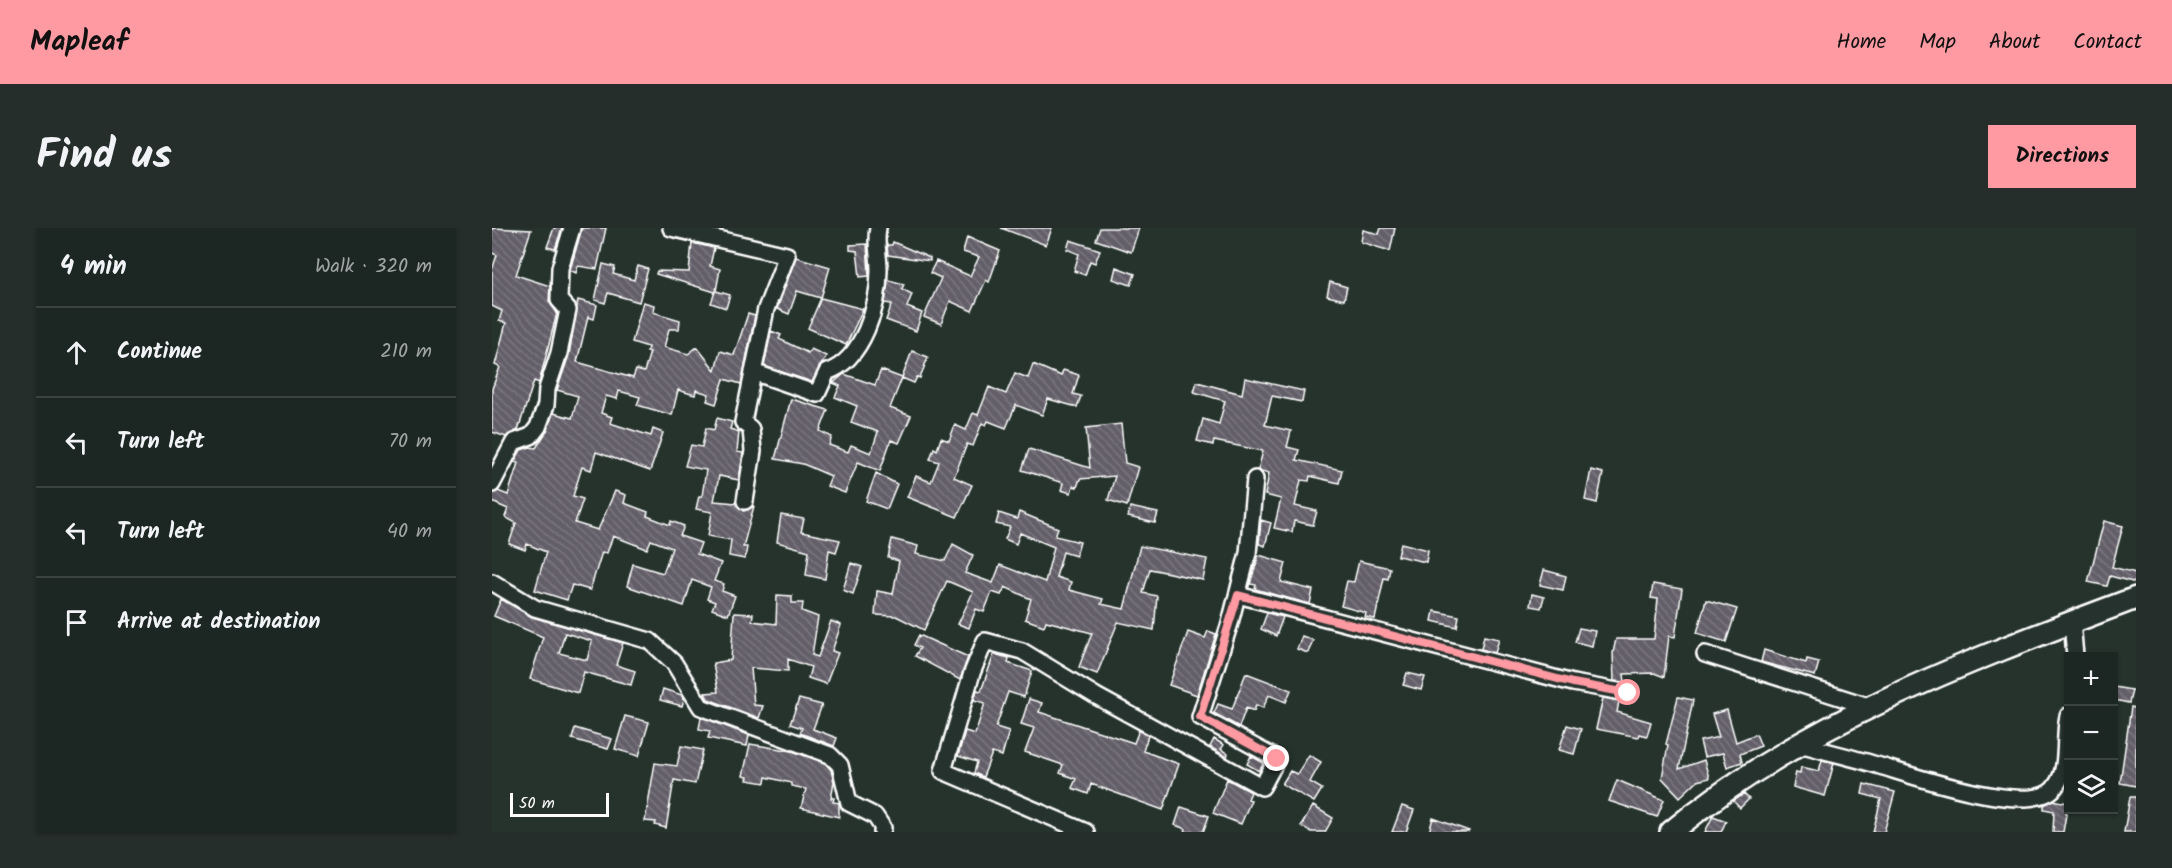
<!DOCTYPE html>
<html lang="en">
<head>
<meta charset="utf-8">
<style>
	body { margin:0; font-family:Kalam,sans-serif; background:#252e2a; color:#f1f3f6 }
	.controls { position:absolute; right:18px; bottom:18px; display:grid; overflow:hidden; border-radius:0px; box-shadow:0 2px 4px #0004 }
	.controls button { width:54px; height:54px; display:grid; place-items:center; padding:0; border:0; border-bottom:2px solid #3a4340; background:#1c2622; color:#f1f3f6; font:30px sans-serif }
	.scale { position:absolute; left:18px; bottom:15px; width:99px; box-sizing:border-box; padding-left:6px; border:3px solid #fff; border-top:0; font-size:16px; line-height:21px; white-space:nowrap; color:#fff; -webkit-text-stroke:4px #26332d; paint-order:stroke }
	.stop { position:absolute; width:18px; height:18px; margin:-14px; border:4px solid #ff9aa2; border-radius:50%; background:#fff }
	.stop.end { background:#ff9aa2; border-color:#fff; box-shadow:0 2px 6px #0008 }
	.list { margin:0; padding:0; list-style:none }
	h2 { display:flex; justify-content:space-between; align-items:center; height:78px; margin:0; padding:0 24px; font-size:26px }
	h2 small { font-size:20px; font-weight:400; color:#a0a5a5 }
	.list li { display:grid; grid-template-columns:39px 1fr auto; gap:18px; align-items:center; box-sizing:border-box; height:90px; padding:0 24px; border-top:2px solid #3a4340 }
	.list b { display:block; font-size:22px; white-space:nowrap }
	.list em { font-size:20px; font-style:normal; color:#a0a5a5 }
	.icon { flex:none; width:33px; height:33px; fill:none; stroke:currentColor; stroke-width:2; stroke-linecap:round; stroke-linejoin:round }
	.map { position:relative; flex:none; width:1644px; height:604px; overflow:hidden; border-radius:0px }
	header { display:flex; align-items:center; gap:36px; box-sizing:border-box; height:84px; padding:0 30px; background:#ff9aa2; color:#111 }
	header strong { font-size:28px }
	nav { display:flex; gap:33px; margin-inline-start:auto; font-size:21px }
	.intro { display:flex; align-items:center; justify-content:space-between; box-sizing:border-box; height:144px; padding:0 36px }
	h1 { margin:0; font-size:42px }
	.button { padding:15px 27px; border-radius:0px; background:#ff9aa2; color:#111; font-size:21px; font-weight:700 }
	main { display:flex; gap:36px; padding:0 36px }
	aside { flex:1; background:#1c2622; border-radius:0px; box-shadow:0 2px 4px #0004 }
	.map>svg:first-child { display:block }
	.building { fill:url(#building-back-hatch); stroke:#fff; stroke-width:1.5; fill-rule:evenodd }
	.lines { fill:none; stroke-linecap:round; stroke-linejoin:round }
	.street-casing { stroke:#fff; stroke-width:20 }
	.secondary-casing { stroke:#fff; stroke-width:26 }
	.street { stroke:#26332d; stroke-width:15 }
	.secondary { stroke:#26332d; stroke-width:21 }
	.route { stroke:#ff9aa2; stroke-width:8 }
</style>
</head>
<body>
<header>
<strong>Mapleaf</strong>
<nav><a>Home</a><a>Map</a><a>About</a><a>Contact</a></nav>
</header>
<div class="intro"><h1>Find us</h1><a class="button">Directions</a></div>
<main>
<aside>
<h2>4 min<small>Walk · 320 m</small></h2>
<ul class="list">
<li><svg class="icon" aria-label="ahead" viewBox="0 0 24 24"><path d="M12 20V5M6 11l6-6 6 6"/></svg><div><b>Continue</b></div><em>210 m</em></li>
<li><svg class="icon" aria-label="left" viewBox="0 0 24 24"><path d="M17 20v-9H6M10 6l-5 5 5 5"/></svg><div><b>Turn left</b></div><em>70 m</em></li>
<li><svg class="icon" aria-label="left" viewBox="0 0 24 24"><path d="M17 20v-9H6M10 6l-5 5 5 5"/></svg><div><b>Turn left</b></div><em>40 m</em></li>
<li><svg class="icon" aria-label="arrive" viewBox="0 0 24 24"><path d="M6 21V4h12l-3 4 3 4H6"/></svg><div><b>Arrive at destination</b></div></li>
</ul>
</aside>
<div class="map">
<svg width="1644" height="604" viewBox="0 0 1644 604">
	<defs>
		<pattern id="building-back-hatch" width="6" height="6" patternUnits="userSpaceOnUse" patternTransform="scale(1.5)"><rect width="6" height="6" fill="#635e68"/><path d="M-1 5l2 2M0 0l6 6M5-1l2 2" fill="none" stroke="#7a767f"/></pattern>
	</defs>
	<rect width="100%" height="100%" fill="#26332d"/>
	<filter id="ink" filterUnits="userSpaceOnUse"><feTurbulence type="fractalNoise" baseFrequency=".0167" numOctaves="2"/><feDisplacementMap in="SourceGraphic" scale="12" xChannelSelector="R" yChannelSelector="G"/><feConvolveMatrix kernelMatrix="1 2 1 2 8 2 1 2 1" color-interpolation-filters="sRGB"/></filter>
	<g filter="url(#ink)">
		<!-- building -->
		<path class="building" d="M0 0 39 2 24 47 58 58 57 73 65 85 47 155 42 153 26 202 14 209 0 204V161L8 139 3 137 14 95 7 93 10 83 0 78V42L5 27 0 25Z
			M62 0H70L63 21 55 19Z
			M90 0H114L105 41 86 38 84 45 78 42Z
			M509 0H560L554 17Z
			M608 0H647L639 24 604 12Z
			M889 0H903L898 23 869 14 871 2 887 6Z
			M475 9 508 23 497 54 494 52 480 83 458 73 449 96 432 89 449 50 438 45 444 33 478 48 487 29 471 24Z
			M578 12 608 22 603 35 598 33 593 47 582 43 587 26 575 21Z
			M401 14 438 30V33L396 27 395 17H400Z
			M200 15 222 20 218 38 228 41 224 63 238 67 234 80 219 75 223 64 164 46 165 43 197 44Z
			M375 16 377 48 368 49 365 23 358 22V17Z
			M304 29 338 39 329 70 305 63 297 86 285 81Z
			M111 36 123 39 121 46 142 52 146 38 156 41 147 74 116 65 113 75 103 72Z
			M624 39 643 46 639 57 621 51Z
			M396 52 412 56 410 61 420 66 415 79 430 85 424 103 394 92 400 76 393 75Z
			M838 54 855 59 852 72 835 68Z
			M329 70 371 81 354 117 316 100Z
			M86 72 105 77 102 91 96 89 85 134 141 150 144 142 152 144 158 124 155 123 156 119 140 114 151 74 162 77 161 84 188 92 187 101H177L172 119 196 126 205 119 223 142 228 123 242 127 256 86 263 88 249 156 232 151 224 176 215 173 217 166 204 162 203 167 186 162 180 187 145 177 148 169 127 163 125 171 114 168 109 185 120 189 118 195 159 208 161 201 171 205 163 229 158 243 104 224 99 242 90 239 81 268 91 271 83 295 106 302 123 263 134 267 132 275 156 284 155 288 178 297 179 293 192 298 188 308 209 315 205 326 229 335 222 353 232 356 230 363 243 368 236 387 220 381 223 374 215 371 219 359 200 352 192 378 135 358 141 336 171 345 180 320 159 312 155 321 121 308 115 325 110 324 98 362 80 357 75 372 43 362 54 324 35 316 33 322 17 316 24 295 13 289 16 281 0 274V266L6 263 16 267 26 235 22 234 29 222 38 219 44 220 55 203 61 185 80 190 86 168 65 162 77 127Z
			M279 103 289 107 287 111 316 125 319 121 334 128 320 154 272 138Z
			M420 123 436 129 428 150 425 149 422 155 410 150 398 180 419 188 407 215 399 212 388 243 366 234 353 265 335 258 339 248 311 236 283 231 299 171 336 182 328 203 340 209 337 217 356 224 359 217 379 225 386 204 359 194 365 178 343 169 348 158 341 155 352 146 383 157 389 142 410 150Z
			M541 136 569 148 571 142 587 147 581 166 589 168 585 179 556 171 550 187 524 177 514 200 496 193 494 197 490 195 481 218 475 216 462 249 480 257 465 289 415 269 424 248 439 254 447 234 438 231 442 220 445 222 449 210 457 213 463 197 474 202 481 185 486 187 497 159 514 166 523 145 536 150Z
			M753 150 812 163 810 174 780 168 773 197 799 203 795 219 807 222 804 232 850 242 847 255 818 248 817 253 809 252 803 278 825 283 821 297 802 293 800 304 782 300 789 271 773 267 777 245 766 242 771 223 722 213 721 217 705 213 711 191 727 196 733 173 702 164 705 154 750 166Z
			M225 190 240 194 238 201 247 204 245 224 251 225 247 252 227 248 222 273 244 275 252 283 262 278 251 319H255L253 331 237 328 239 312 216 308 220 284 204 281 207 268H210L214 242 193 238 199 217 210 219 214 200 222 202Z
			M629 196 633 235 646 239 635 278 616 272 623 248 588 251 585 259 581 258 579 265 569 262 571 255 530 242 537 221 598 240 594 200Z
			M1099 242 1111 245 1105 275 1093 272Z
			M384 245 405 256 395 281 374 273Z
			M638 279 666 285 663 295 636 289Z
			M527 284 566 300 563 308 588 314 584 328 571 324 564 349 579 354 577 362 611 371 609 376 632 381 648 318 715 331 711 352 658 341 651 365 665 368 662 402 626 394 605 446 587 439 600 405 554 393 552 398 533 391 539 371 513 359 509 367 500 364 492 384 484 381 477 400 466 396 481 364 455 353 432 402 404 388 383 387 385 363 401 366 407 333 396 330 400 311 426 318 424 326 453 333 461 316 481 327 473 345 501 355 508 337 553 354 562 319 528 305 524 316 513 311 518 299 504 296 507 285 525 291Z
			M289 287 312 291 309 304 348 312 344 324 337 322 333 351 314 347 317 323 285 314Z
			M769 292 779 295 773 318 767 316Z
			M1612 293 1631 298 1620 339 1644 345V355L1618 348 1615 358 1596 354Z
			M909 315 936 322 934 334 906 328Z
			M767 327 794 335 789 354 821 362 818 376 763 361 764 357 758 356Z
			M867 333 898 340 896 351 892 350 883 391 873 389 874 385 849 378 855 353 862 354Z
			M359 335 370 339 361 366 351 362Z
			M1052 342 1074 348 1071 362 1048 357Z
			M1161 356 1190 361 1183 409 1177 408 1172 449 1162 445 1132 446 1133 454 1122 453 1121 425 1124 411H1162L1166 371 1159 370Z
			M1040 366 1052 369 1049 380 1038 378Z
			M285 367 300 368V375H311L310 383 326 389 320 427 326 429 339 393 349 397 340 423 346 425 334 456 316 450 319 439 296 431V443L259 440 262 477 271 478 267 490 216 471 213 465 226 464 221 435 239 432 242 385 261 386 260 393 284 396Z
			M9 371 40 389 131 415 124 437 143 443 139 457 92 444 86 465 38 451 51 409 2 388ZM73 405 100 413 95 432 67 425Z
			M1214 372 1245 381 1234 414 1205 405Z
			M942 383 967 388 965 399 940 393Z
			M775 385 791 389 784 408 769 401Z
			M1087 400 1103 403 1100 418 1083 414Z
			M716 403 724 406 705 467 677 457 696 404 713 410Z
			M427 407 476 429 468 452 423 428 428 420 422 417Z
			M810 408 821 412 816 425 805 421Z
			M992 408 1007 411 1003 425 989 421Z
			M1272 422 1314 435 1315 431 1327 434 1323 448 1269 434Z
			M502 426 517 430 516 435 540 443 532 469 516 464 504 499 517 503 513 517 510 528 500 525 491 549 482 545 485 534 466 528 473 503 483 506 493 475 482 472 485 462 489 463Z
			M754 445 799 462 794 474 777 467 771 480 764 477 762 483 754 480 747 499 722 485 726 476 740 481Z
			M915 445 933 449 929 462 911 457Z
			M1622 459 1640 462 1637 475 1622 472Z
			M171 461 190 467 192 471 190 478 168 472Z
			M1186 469 1201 472 1187 541 1212 532 1217 550 1205 553 1188 569 1170 550 1176 517 1174 516Z
			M1111 470 1127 473 1125 484 1159 494 1155 508 1147 506 1146 509 1104 501Z
			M307 471 330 477 321 501 345 510 342 518 308 505 310 500 298 496Z
			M537 471 550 475 547 484 642 515 647 502 656 508 651 523 687 536 671 582 599 556 596 566 580 560 584 551 568 545 571 537 533 524 542 500 529 496Z
			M1639 479 1644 480V558L1628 555Z
			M1235 482 1244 514 1264 506 1269 518 1248 526 1250 534 1235 539 1231 525 1212 529 1208 513 1227 509 1220 486Z
			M133 488 157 494 147 528 123 521Z
			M209 489 257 507 255 518 216 510 218 503 207 501Z
			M1075 497 1089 501 1082 526 1067 522Z
			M83 500 120 511 116 521 80 511Z
			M722 511 732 517 729 521 736 526 735 529 718 519Z
			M258 516 300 523 333 535 339 542 342 554 339 570H342L341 574 347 575V589L309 580 314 561 299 558V555L274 549 273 555 255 552 256 549 251 548Z
			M189 518 211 522 203 556 182 552 174 600 163 597 164 594 153 593 163 535 185 538Z
			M817 527 829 534 818 554 830 561 822 574 790 556 798 543 805 546Z
			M759 528 772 535 767 543 755 536Z
			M1330 532 1342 535 1333 568 1301 559 1304 544 1308 545 1309 539 1327 543Z
			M735 551 759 564 756 571 759 572 749 596 721 585Z
			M1125 552 1172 572 1165 589 1117 573Z
			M1372 556 1403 564 1392 604H1381L1389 571 1370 566Z
			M1252 566 1257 571 1248 580 1241 573Z
			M1638 569H1644V604H1632Z
			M1561 572 1576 575 1571 604H1561L1562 583 1552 581V577Z
			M821 578 841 590 833 604H819L809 598Z
			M910 578 922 582 914 604H900Z
			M689 579 717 588 711 604H693L694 601 683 597Z
			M1221 588 1234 593 1229 604H1213Z
			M941 590 977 603 976 604H937Z"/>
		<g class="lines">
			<!-- street casing -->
			<g class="street-casing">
				<path id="street" d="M179 0 295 27 274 81 251 194 259 201 261 223 253 273
					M261 144 325 166 335 144C371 132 387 77 387 42 387 27 383 15 386 0
					M0 256 22 214 39 208 46 199 54 177 55 161 67 125 76 82 67 72 68 40 80 0
					M0 354 43 380 158 413 182 435 209 479 338 527 348 537 357 575 383 588 391 600 390 604
					M746 367 1081 455 1136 465
					M1580 394 1583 428
					M1213 426 1379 479
					M1308 516C1335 524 1362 530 1388 538 1419 547 1541 590 1563 559 1578 540 1571 510 1576 488
					M594 604 451 543 480 445 493 413 530 423 604 468 770 559 785 531 708 489 738 395 756 325 763 251"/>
			</g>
			<!-- secondary casing -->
			<g class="secondary-casing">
				<path id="secondary" d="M1179 604C1314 492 1482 431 1644 370"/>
			</g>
			<!-- street -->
			<use href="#street" class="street"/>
			<!-- secondary -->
			<use href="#secondary" class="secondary"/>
		</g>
	</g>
	<g class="lines" filter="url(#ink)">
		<!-- route -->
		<path class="route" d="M785 531 708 489 746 367 1081 455 1136 465"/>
	</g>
</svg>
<div class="controls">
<button>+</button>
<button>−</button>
<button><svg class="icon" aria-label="layers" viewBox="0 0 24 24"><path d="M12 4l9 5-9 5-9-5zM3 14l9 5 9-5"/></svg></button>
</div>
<div class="scale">50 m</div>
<div class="stop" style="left:1136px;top:465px"></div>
<div class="stop end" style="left:785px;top:531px"></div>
</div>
</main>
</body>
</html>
